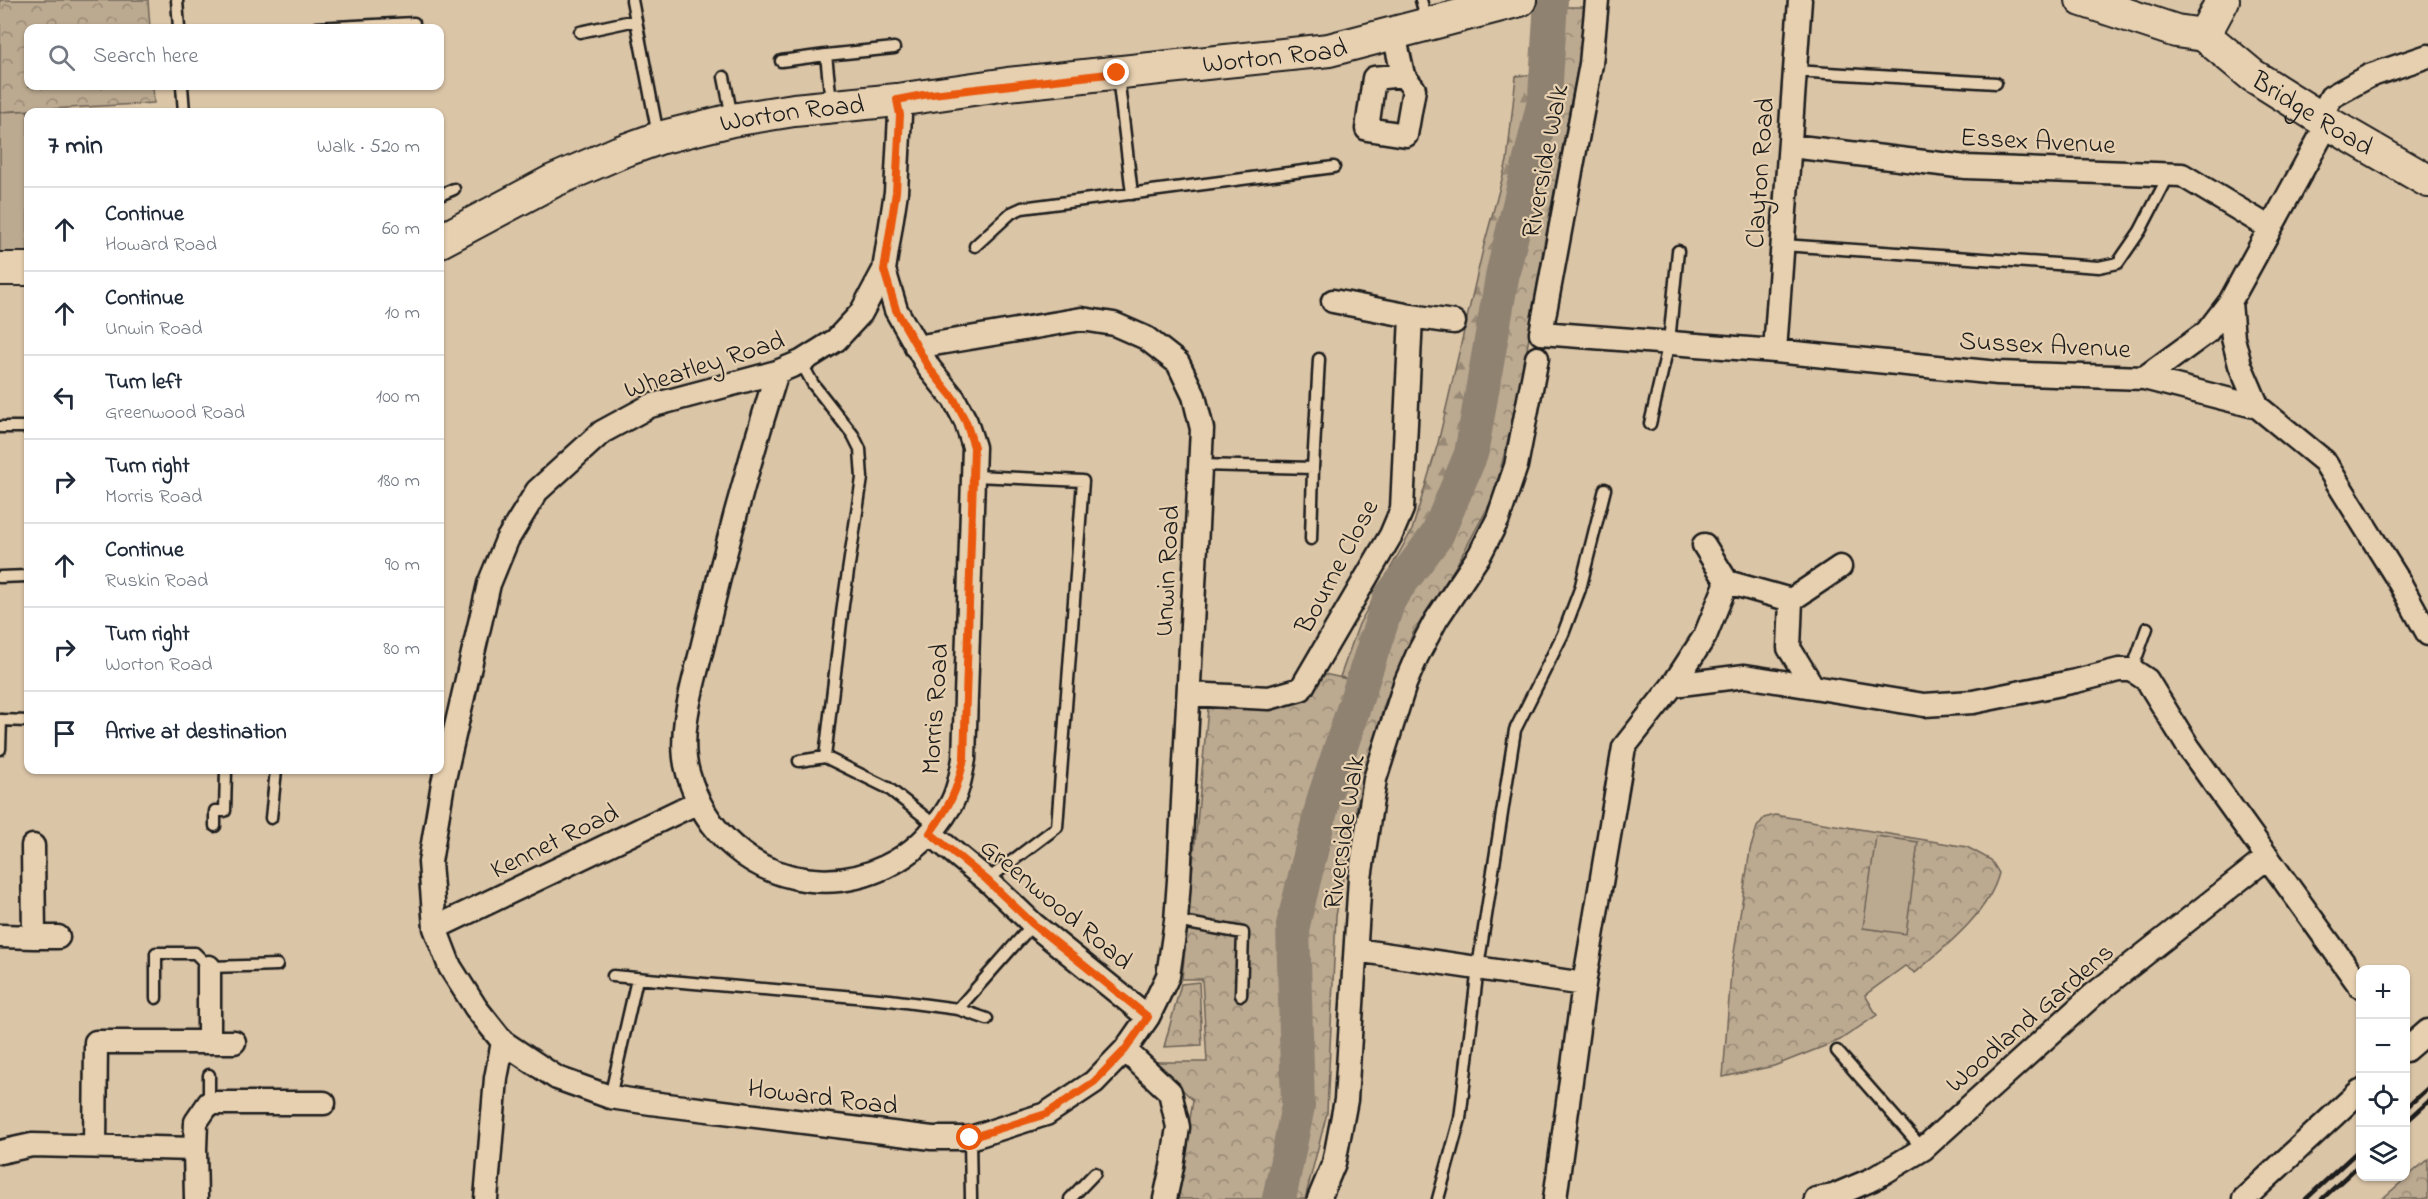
<!DOCTYPE html>
<html lang="en">
<head>
<meta charset="utf-8">
<style>
	body { margin:0; font-family:"Indie Flower",sans-serif; background:#f6f6f7; color:#1f2937 }
	.controls { position:absolute; right:18px; bottom:18px; display:grid; overflow:hidden; border-radius:12px; box-shadow:0 2px 4px #0004 }
	.controls button { width:54px; height:54px; display:grid; place-items:center; padding:0; border:0; border-bottom:2px solid #e0e1e3; background:#fff; color:#1f2937; font:30px sans-serif }
	.stop { position:absolute; width:18px; height:18px; margin:-14px; border:4px solid #ea580c; border-radius:50%; background:#fff }
	.stop.end { background:#ea580c; border-color:#fff; box-shadow:0 2px 6px #0008 }
	.list { margin:0; padding:0; list-style:none }
	h2 { display:flex; justify-content:space-between; align-items:center; height:78px; margin:0; padding:0 24px; font-size:26px }
	h2 small { font-size:20px; font-weight:400; color:#747a83 }
	.list li { display:grid; grid-template-columns:39px 1fr auto; gap:18px; align-items:center; box-sizing:border-box; height:84px; padding:0 24px; border-top:2px solid #e0e1e3 }
	.list b { display:block; font-size:22px; white-space:nowrap }
	.list p { margin:0; font-size:20px; white-space:nowrap; color:#747a83 }
	.list em { font-size:20px; font-style:normal; color:#747a83 }
	.icon { flex:none; width:33px; height:33px; fill:none; stroke:currentColor; stroke-width:2; stroke-linecap:round; stroke-linejoin:round }
	.map { position:relative; flex:none; width:2428px; height:1199px; overflow:hidden }
	.search { position:absolute; background:#fff; box-shadow:0 2px 4px #0004; left:24px; top:24px; width:420px; height:66px; display:flex; align-items:center; gap:15px; box-sizing:border-box; padding:0 21px; border-radius:12px; color:#747a83; font-size:22px }
	.panel { position:absolute; background:#fff; box-shadow:0 2px 4px #0004; left:24px; top:108px; width:420px; height:666px; border-radius:12px }
	.map>svg:first-child { display:block }
	.forest { fill:url(#forest-firs); stroke:#6c6256; stroke-width:1.5 }
	.park { fill:url(#park-crowns); stroke:#6c6256; stroke-width:1.5 }
	.garden { fill:#bba990; stroke:#6c6256; stroke-width:1.5 }
	.lines { fill:none; stroke-linecap:round; stroke-linejoin:round }
	.river { stroke:#8f8271; stroke-width:34 }
	.lane-casing { stroke:#1c1c1c; stroke-width:15 }
	.street-casing { stroke:#1c1c1c; stroke-width:27 }
	.secondary-casing { stroke:#1c1c1c; stroke-width:36 }
	.lane { stroke:#e7d0b0; stroke-width:10 }
	.street { stroke:#e7d0b0; stroke-width:22 }
	.secondary { stroke:#e7d0b0; stroke-width:32 }
	.rail { stroke:#1c1c1c; stroke-width:4.5 }
	.route { stroke:#ea580c; stroke-width:8 }
	.labels { text-anchor:middle; stroke-width:4.5; stroke-linejoin:round; paint-order:stroke }
	.street-label { font-size:27px; fill:#1c1c1c; stroke:#e7d0b0 }
</style>
</head>
<body>
<div class="map">
<svg width="2428" height="1199" viewBox="0 0 2428 1199">
	<defs>
		<pattern id="forest-firs" width="22" height="20" patternUnits="userSpaceOnUse" patternTransform="scale(1.5)"><rect width="22" height="20" fill="#bba990"/><path d="M5 1l3.5 6h-7zM16 11l3.5 6h-7z" fill="#978975"/></pattern>
		<pattern id="park-crowns" width="20" height="18" patternUnits="userSpaceOnUse" patternTransform="scale(1.5)"><rect width="20" height="18" fill="#bba990"/><path d="M2 6a3 3 0 1 1 6 0M12 15a3 3 0 1 1 6 0" fill="none" stroke="#978975"/></pattern>
	</defs>
	<rect width="100%" height="100%" fill="#dbc5a7"/>
	<filter id="ink" filterUnits="userSpaceOnUse"><feTurbulence type="fractalNoise" baseFrequency=".0167" numOctaves="2"/><feDisplacementMap in="SourceGraphic" scale="12" xChannelSelector="R" yChannelSelector="G"/><feConvolveMatrix kernelMatrix="1 2 1 2 8 2 1 2 1" color-interpolation-filters="sRGB"/></filter>
	<g filter="url(#ink)">
		<!-- forest -->
		<path class="forest" d="M1535 74 1533 107 1457 456 1435 522 1406 567 1381 598 1352 680 1340 677 1359 624 1412 530 1438 443 1484 245 1507 161 1516 76Z"/>
		<!-- park -->
		<path class="park" d="M0 0H148L150 28H28V86H153L154 103 0 112Z
			M1563 7H1584L1583 39 1543 250 1520 393 1493 498 1456 566 1413 633 1384 705 1355 813 1336 916 1327 1113 1305 1199H1287L1307 1102 1300 958 1309 902 1358 720 1389 632 1438 548 1478 463 1504 312 1548 113Z
			M1324 674 1352 680 1292 883 1285 926 1291 1096 1271 1199H1177L1193 1100 1154 1062H1207L1202 979H1182L1208 708 1211 702 1307 695Z
			M1775 815 1967 847 1991 860 1999 873C1989 913 1945 947 1915 973L1905 966 1865 995 1877 1015 1840 1040 1774 1066 1723 1077 1731 972 1750 850 1757 827 1764 818Z
			M1199 982 1202 1045 1164 1047 1181 984Z
			M2428 1159V1199H2382Z"/>
		<!-- garden -->
		<path class="garden" d="M55 109V112H28V254H0V112Z
			M1876 836 1918 842 1906 934 1863 928Z"/>
		<g class="lines">
			<!-- river -->
			<path class="river" d="M1279 1199 1298 1106 1293 925 1324 798 1390 597 1437 535 1471 454 1503 272 1545 97 1551 0"/>
			<!-- lane casing -->
			<g class="lane-casing">
				<path id="lane" d="M177 0 179 28
					M632 0 658 135
					M1421 0 1427 22
					M316 28 414 23
					M580 32 636 20
					M781 61 826 55
					M1794 71 1996 83
					M1118 76 1132 194
					M724 77 732 117
					M182 86 184 112
					M831 102 826 55 894 48
					M440 195 454 189
					M1783 245 2099 267 2118 263 2140 231 2169 175
					M975 246 1011 213 1022 208 1334 167
					M801 362 813 384 853 435 860 449 862 478 843 605 825 757
					M1650 424 1669 342 1678 251
					M0 427H28
					M1200 465 1313 468 1311 539
					M1313 468 1319 359
					M975 476 1083 481 1057 827 987 880
					M0 577 28 576
					M2132 670 2147 628
					M0 720 28 721
					M0 749 1 720
					M799 761 825 757 888 788 935 825
					M271 818 276 770
					M215 826V811H225L226 770
					M1176 921 1243 933 1241 995
					M613 976 890 1000 958 1009 987 1019
					M156 998V953H195L209 967 277 965
					M958 1009 1033 924
					M1837 1051 1923 1149
					M209 1075V1103
					M610 1097 637 979
					M970 1138 971 1199
					M1070 1199 1095 1173
					M1438 1199 1460 1119 1478 967 1515 730 1563 634 1580 589 1605 489"/>
			</g>
			<!-- street casing -->
			<g class="street-casing">
				<path id="street" d="M1597 0 1591 64 1541 333 1775 351 1998 373 2144 378 2258 407 2324 461 2397 578 2428 634
					M1394 34 1403 75
					M1403 75 1414 89 1406 135 1367 129 1374 78Z
					M2320 118 2331 97 2369 76 2428 56
					M1791 146 1966 167 2182 175 2270 228
					M884 270 861 313 836 340 801 362 777 372 650 406 602 432 537 491 507 540 489 584 443 783 430 862 435 928 450 967 476 1008 503 1042 557 1078 610 1097 651 1103 932 1138H970L1046 1114 1094 1082 1125 1050 1148 1017 1168 976 1176 921 1179 880 1202 429 1194 396 1178 363 1146 338 1114 324 1082 319 916 347
					M2230 302 2233 338 2240 365 2258 407
					M1411 316 1454 322
					M1775 351 1800 0
					M777 372C749 461 725 549 704 640 695 679 676 733 688 773 723 899 883 920 950 806 958 792 961 775 964 759L974 447 966 422 954 399 929 368 896 310 884 270 896 192 900 115 897 100
					M2144 378 2207 332 2230 302 2328 123
					M1704 545 1727 582
					M1840 567 1791 600 1789 648 1813 687 1924 705 1973 702 2076 681 2119 670H2132L2147 680 2189 748 2360 986
					M1673 685 1745 676 1813 687
					M1189 694 1269 698 1301 689 1391 535 1402 509 1411 316 1333 301
					M930 833 987 880 1033 924 1148 1017
					M435 928 698 802
					M0 936 34 937 33 846
					M34 937H58
					M1356 950 1584 984 1624 747 1673 685 1705 636 1727 582 1791 600
					M209 1042H234
					M1125 1050 1170 1092 1178 1127 1172 1167 1165 1199
					M2406 1050 2428 1031
					M95 1146 96 1042H209V967
					M195 1149 196 1122 209 1103H324
					M0 1152 32 1145 195 1149 196 1199
					M486 1199 496 1078 503 1042
					M1319 1199 1334 1163 1346 1100 1360 878 1375 779 1405 684 1417 656 1436 620 1480 554 1498 519 1516 466 1537 358
					M1555 1199 1584 984
					M1816 1199 1833 1196 1873 1179 1923 1149 2093 995 2268 857
					M2244 1199 2360 1091"/>
			</g>
			<!-- secondary casing -->
			<g class="secondary-casing">
				<g id="secondary">
					<path d="M2082 0 2176 31 2204 35"/>
					<path id="s1" d="M2204 35 2252 75 2328 123 2428 181"/>
					<path d="M2204 35 2223 0"/>
					<path id="s2" d="M440 241 553 181 620 152 659 138 732 120 794 110 897 100 1008 84 1329 50 1520 0"/>
					<path d="M0 269H28"/>
				</g>
			</g>
			<!-- lane -->
			<use href="#lane" class="lane"/>
			<!-- street -->
			<use href="#street" class="street"/>
			<!-- secondary -->
			<use href="#secondary" class="secondary"/>
			<!-- rail -->
			<path class="rail" d="M2406 1108 2428 1088
				M2406 1122 2428 1102
				M2306 1199 2360 1149
				M2322 1199 2360 1164"/>
		</g>
	</g>
	<g class="lines" filter="url(#ink)">
		<!-- route -->
		<path class="route" d="M970 1138 1046 1114 1094 1082 1125 1050 1148 1017 1033 924 987 880 930 833C950 805 957 792 964 759L974 447 966 422 954 399 929 368 896 310 884 270 896 192 900 115 897 100 923 95 1117 73"/>
	</g>
	<g class="labels">
		<!-- street labels -->
		<g class="street-label">
			<text dy="9" stroke="none"><textPath href="#s2" startOffset="864">Worton Road</textPath></text>
			<text dy="9" stroke="none"><textPath href="#s1" startOffset="134">Bridge Road</textPath></text>
			<text dy="9" stroke="none"><textPath href="#s2" startOffset="378">Worton Road</textPath></text>
			<text transform="translate(2038 140) rotate(3)" y="9">Essex Avenue</text>
			<text transform="translate(1544 161) rotate(-79)" y="9">Riverside Walk</text>
			<text transform="translate(1759 173) rotate(-86)" y="9">Clayton Road</text>
			<text transform="translate(2045 344) rotate(3)" y="9">Sussex Avenue</text>
			<text transform="translate(704 364) rotate(-18)" y="9">Wheatley Road</text>
			<text transform="translate(1336 566) rotate(-62)" y="9">Bourne Close</text>
			<text transform="translate(1166 571) rotate(-87)" y="9">Unwin Road</text>
			<text transform="translate(934 709) rotate(-86)" y="9">Morris Road</text>
			<text transform="translate(1343 832) rotate(-81)" y="9">Riverside Walk</text>
			<text transform="translate(554 840) rotate(-26)" y="9">Kennet Road</text>
			<text transform="translate(1057 903) rotate(40)" y="9">Greenwood Road</text>
			<text transform="translate(2029 1017) rotate(-41)" y="9">Woodland Gardens</text>
			<text transform="translate(823 1096) rotate(7)" y="9">Howard Road</text>
		</g>
	</g>
</svg>
<div class="controls">
<button>+</button>
<button>−</button>
<button><svg class="icon" aria-label="locate" viewBox="0 0 24 24"><circle cx="12" cy="12" r="6"/><path d="M12 2v4M12 18v4M2 12h4M18 12h4"/></svg></button>
<button><svg class="icon" aria-label="layers" viewBox="0 0 24 24"><path d="M12 4l9 5-9 5-9-5zM3 14l9 5 9-5"/></svg></button>
</div>
<div class="stop" style="left:970px;top:1138px"></div>
<div class="stop end" style="left:1117px;top:73px"></div>
<div class="search"><svg class="icon" aria-label="search" viewBox="0 0 24 24"><circle cx="10" cy="10" r="6"/><path d="M15 15l6 6"/></svg>Search here</div>
<section class="panel">
<h2>7 min<small>Walk · 520 m</small></h2>
<ul class="list">
<li><svg class="icon" aria-label="ahead" viewBox="0 0 24 24"><path d="M12 20V5M6 11l6-6 6 6"/></svg><div><b>Continue</b><p>Howard Road</p></div><em>60 m</em></li>
<li><svg class="icon" aria-label="ahead" viewBox="0 0 24 24"><path d="M12 20V5M6 11l6-6 6 6"/></svg><div><b>Continue</b><p>Unwin Road</p></div><em>10 m</em></li>
<li><svg class="icon" aria-label="left" viewBox="0 0 24 24"><path d="M17 20v-9H6M10 6l-5 5 5 5"/></svg><div><b>Turn left</b><p>Greenwood Road</p></div><em>100 m</em></li>
<li><svg class="icon" aria-label="right" viewBox="0 0 24 24"><path d="M7 20v-9h11M14 6l5 5-5 5"/></svg><div><b>Turn right</b><p>Morris Road</p></div><em>180 m</em></li>
<li><svg class="icon" aria-label="ahead" viewBox="0 0 24 24"><path d="M12 20V5M6 11l6-6 6 6"/></svg><div><b>Continue</b><p>Ruskin Road</p></div><em>90 m</em></li>
<li><svg class="icon" aria-label="right" viewBox="0 0 24 24"><path d="M7 20v-9h11M14 6l5 5-5 5"/></svg><div><b>Turn right</b><p>Worton Road</p></div><em>80 m</em></li>
<li><svg class="icon" aria-label="arrive" viewBox="0 0 24 24"><path d="M6 21V4h12l-3 4 3 4H6"/></svg><div><b>Arrive at destination</b></div></li>
</ul>
</section>
</div>
</body>
</html>
